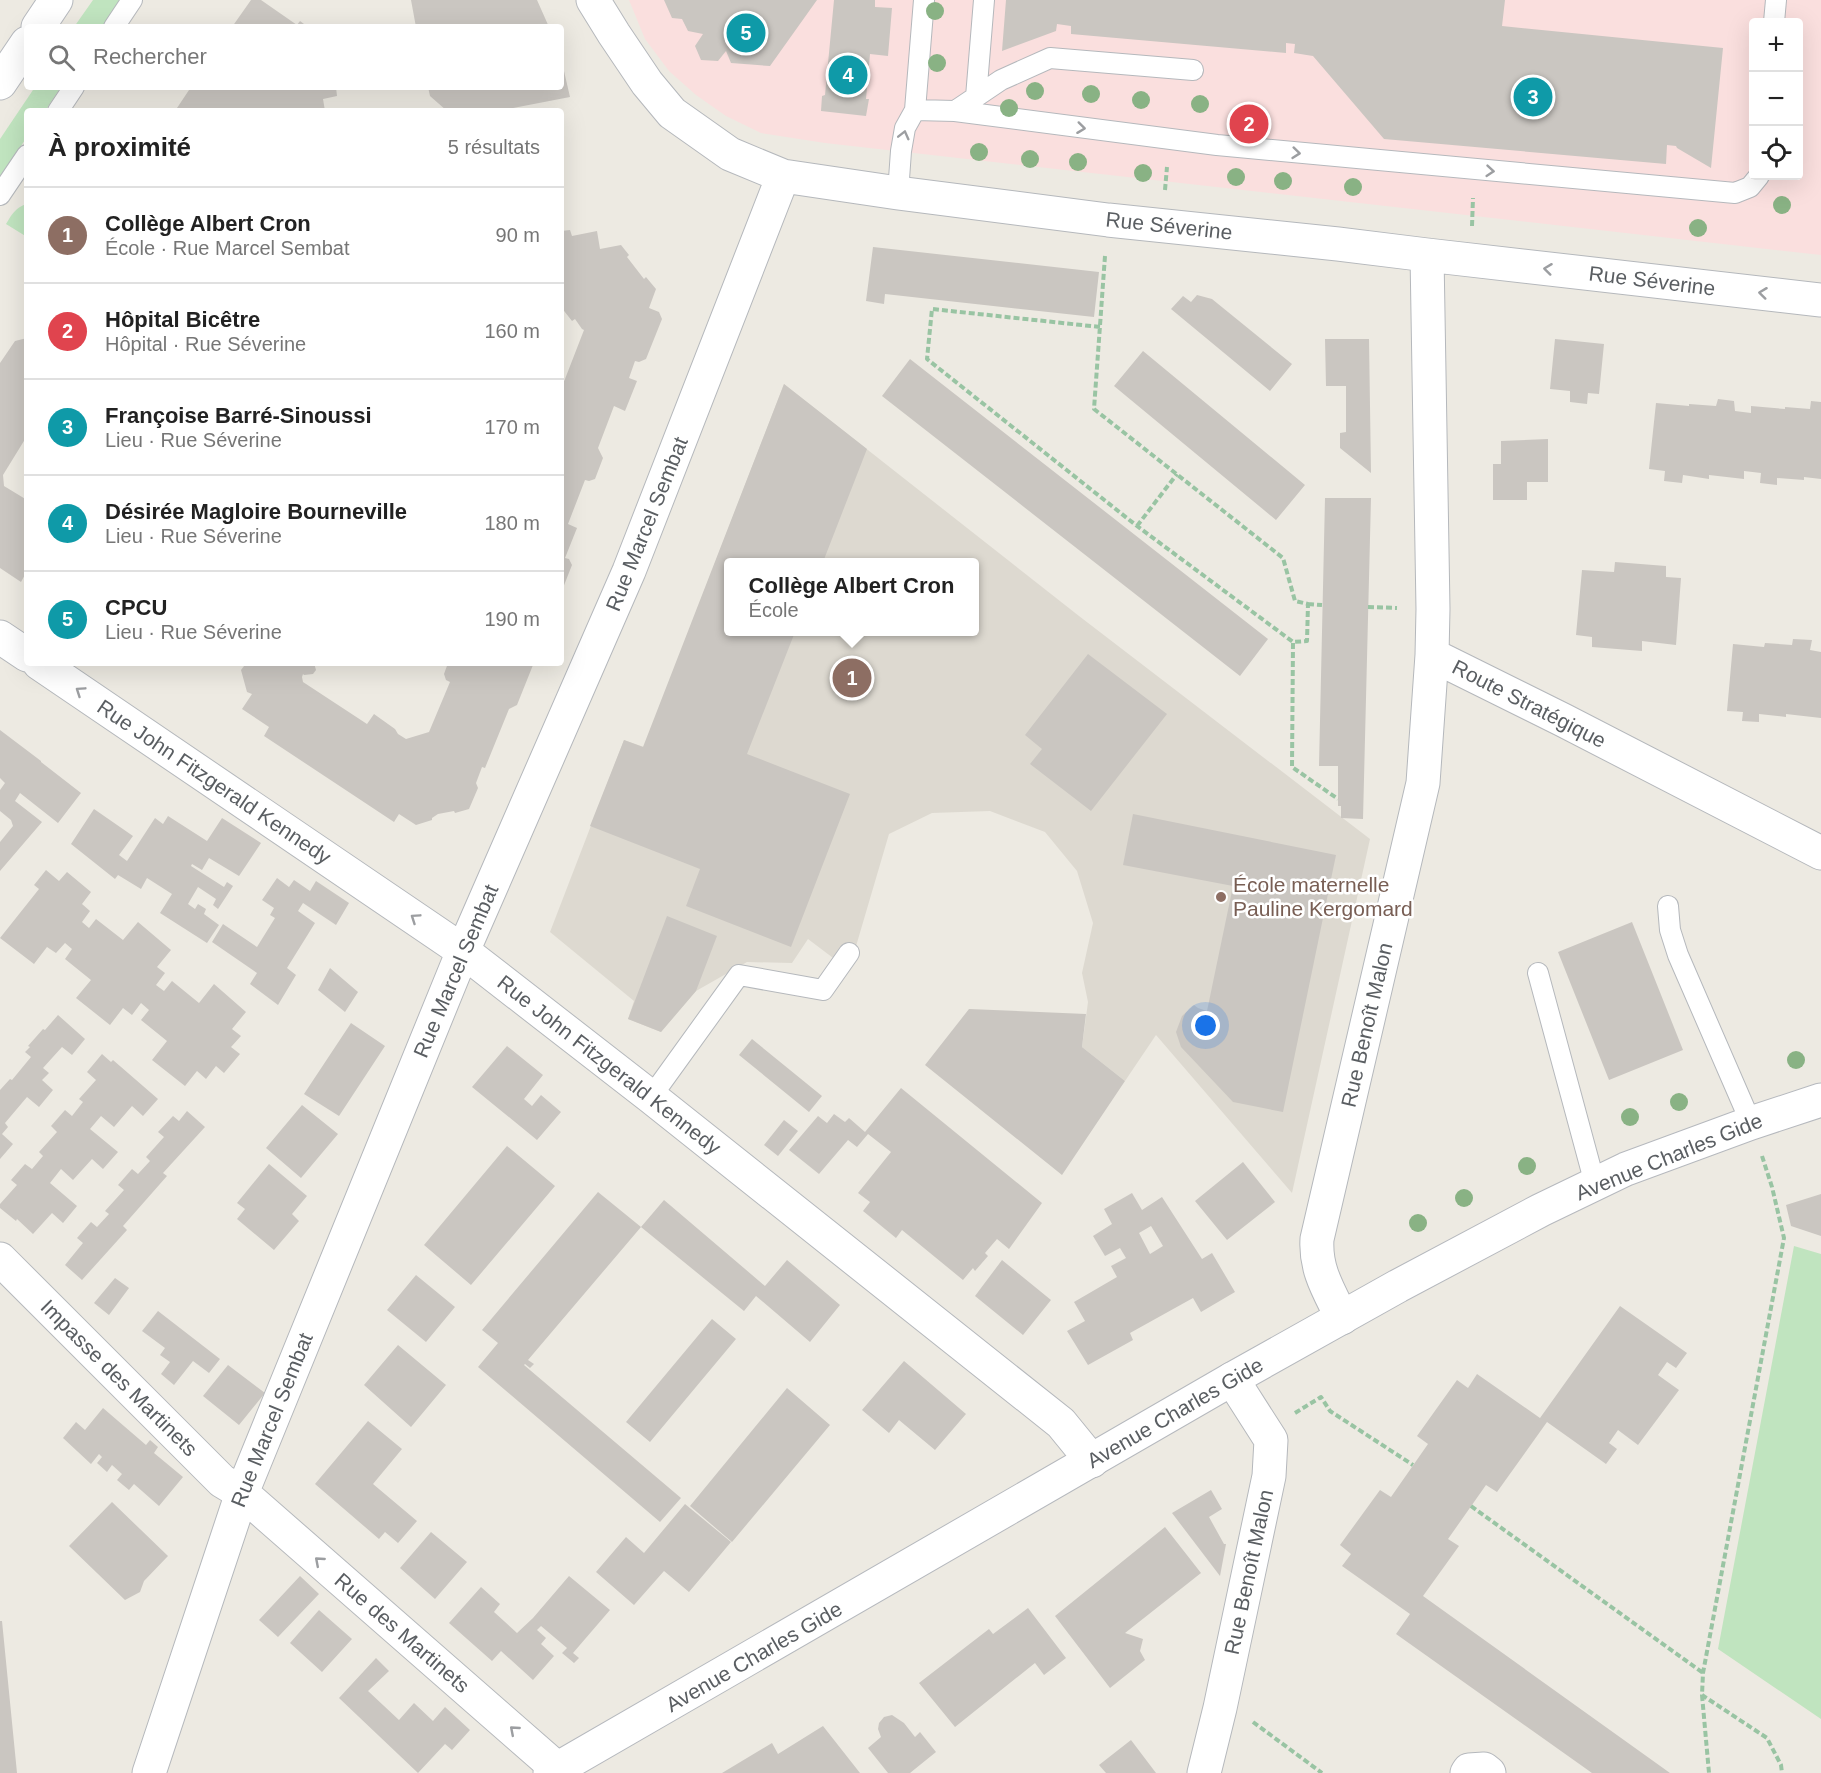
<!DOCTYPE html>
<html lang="fr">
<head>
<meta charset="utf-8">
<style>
	body { margin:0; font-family:Helvetica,sans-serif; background:#f6f6f6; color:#222 }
	.controls { position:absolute; right:18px; top:18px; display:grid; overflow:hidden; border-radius:6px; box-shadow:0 6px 24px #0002 }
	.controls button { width:54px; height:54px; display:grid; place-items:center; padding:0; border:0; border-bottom:2px solid #e0e0e0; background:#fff; color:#222; font:30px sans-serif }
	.you { position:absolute; left:1206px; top:1026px; width:21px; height:21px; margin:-15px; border:4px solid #fff; border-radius:50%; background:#1a73e8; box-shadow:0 0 0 9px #1a73e833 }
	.badge { display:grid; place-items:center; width:39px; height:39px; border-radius:50%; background:#e23932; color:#fff; font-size:20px; font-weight:700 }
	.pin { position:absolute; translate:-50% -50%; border:3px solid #fff; box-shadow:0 2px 6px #0006 }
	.popup { position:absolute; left:724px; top:558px; width:255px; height:78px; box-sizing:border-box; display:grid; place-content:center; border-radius:6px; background:#fff; filter:drop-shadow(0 2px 4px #0005); font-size:20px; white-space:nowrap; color:#767676 }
	.popup b { font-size:22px; color:#222 }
	.popup::after { content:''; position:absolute; left:50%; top:100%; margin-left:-12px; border:12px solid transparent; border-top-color:#fff }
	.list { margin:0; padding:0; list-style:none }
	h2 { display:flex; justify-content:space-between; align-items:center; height:78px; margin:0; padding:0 24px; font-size:26px }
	h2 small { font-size:20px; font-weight:400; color:#767676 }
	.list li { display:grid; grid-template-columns:39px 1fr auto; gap:18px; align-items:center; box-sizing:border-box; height:96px; padding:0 24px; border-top:2px solid #e0e0e0 }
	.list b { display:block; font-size:22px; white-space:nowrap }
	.list p { margin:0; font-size:20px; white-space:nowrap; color:#767676 }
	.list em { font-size:20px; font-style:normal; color:#767676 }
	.icon { flex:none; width:33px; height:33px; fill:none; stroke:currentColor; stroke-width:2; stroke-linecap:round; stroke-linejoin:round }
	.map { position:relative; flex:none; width:1821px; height:1773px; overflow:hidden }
	.search { position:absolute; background:#fff; box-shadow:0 6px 24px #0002; left:24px; top:24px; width:540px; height:66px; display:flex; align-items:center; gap:15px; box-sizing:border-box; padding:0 21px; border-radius:6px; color:#767676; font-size:22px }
	.panel { position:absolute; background:#fff; box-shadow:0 6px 24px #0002; left:24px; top:108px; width:540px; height:558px; border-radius:6px }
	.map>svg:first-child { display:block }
	.education { fill:#ddd9d0; fill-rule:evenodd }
	.medical { fill:#fadfde; fill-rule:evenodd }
	.green { fill:#c0e4bf }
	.building { fill:#cac6c1; fill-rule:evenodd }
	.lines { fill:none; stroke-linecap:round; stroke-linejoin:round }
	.service-casing { stroke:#b5b8bc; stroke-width:22 }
	.minor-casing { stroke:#b5b8bc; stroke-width:35 }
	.secondary-casing { stroke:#b6b9be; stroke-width:35 }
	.path { stroke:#99c4a3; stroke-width:4; stroke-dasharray:6 3; stroke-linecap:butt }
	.service { stroke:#fff; stroke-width:20 }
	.minor { stroke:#fff; stroke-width:33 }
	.secondary { stroke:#fff; stroke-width:33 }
	.tree { fill:#89b284 }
	.oneway { stroke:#9c9ea1 }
	.education-dot { fill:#8d6e63; stroke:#fff; stroke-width:2 }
	.labels { text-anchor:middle; stroke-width:5; stroke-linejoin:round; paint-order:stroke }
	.street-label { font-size:21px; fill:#5a5e62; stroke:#fff }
	.education-label { font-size:21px; fill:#785e54; stroke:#fff; text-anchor:start }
</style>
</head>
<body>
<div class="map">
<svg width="1821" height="1773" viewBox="0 0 1821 1773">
	<rect width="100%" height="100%" fill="#edeae2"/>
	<!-- education -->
	<path class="education" d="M784 384 1079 616 1370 839 1292 1193 1156 1035 1125 1081 1082 1047 1088 1002 1082 973 1093 923 1077 871 1045 832 990 811 932 813 889 834 849 970 808 939 792 963 747 962 696 991 661 1032 628 1019 634 1001 550 932 624 740 644 747ZM729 562H975V632H729Z"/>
	<!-- medical -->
	<path class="medical" d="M629 0H1821V255L825 143 761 133 726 116 696 95 669 71 645 39ZM1754 22H1798V176H1754Z"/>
	<!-- green -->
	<path class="green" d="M93 0H120L102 27H74Z
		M35 87H61L45 111H27V137L0 177V139Z
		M27 204V237L6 224C12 214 16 207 27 204Z
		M1794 1246 1821 1254V1719L1718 1649Z"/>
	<!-- building -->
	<path class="building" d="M251 0H261L297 25 300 21 308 27H232Z
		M411 0H537L549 27H416Z
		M664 0H817L770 66 731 63 726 51 718 61 701 60 695 46 703 34 688 31 682 19 672 18Z
		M834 0H875V7L892 8 888 56 870 54 866 99H869L866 116 821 111 822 96 825 95Z
		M1006 0H1505L1502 26 1723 48 1711 168 1677 148 1676 146 1667 145 1666 164 1384 139 1313 56 1294 53 1295 44 1286 43V53L1071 34V26L1057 24 1056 31 1002 51Z
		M561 58 570 97 498 111H447L430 96 428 87H561Z
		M191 87H336L337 96 323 99 325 111H175Z
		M570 230 572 236 597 231 600 249 621 245 629 255 627 257 644 279 646 277 656 289 649 308 659 312 662 319 646 359 639 362 635 361 629 378 637 381 625 411 614 406 598 448 603 458 595 479 589 481 585 480 568 524 577 528 565 558 569 559 572 565 561 593V385L562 386 565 379 584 330 582 329 575 319 572 321 561 307V231Z
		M873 247 1099 272 1094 317 885 294 884 304 866 301Z
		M1197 295 1212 299 1292 364 1270 391 1171 309 1183 296 1191 302Z
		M27 338V436L3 475 4 486 27 500V571L21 582 0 568V363L15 341Z
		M1325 339H1369L1371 473 1340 448V433L1346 432V386H1326Z
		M1555 339 1604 344 1599 394 1588 393 1587 404 1570 402V391L1550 389Z
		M1143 351 1305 485 1276 520 1114 386Z
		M910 359 1268 639 1240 676 882 396Z
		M784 384 867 449 823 562H729V632H795L747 754 850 794 791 947 686 906 700 869 590 826 624 740 643 747Z
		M1718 399 1734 401 1735 411 1751 413V406L1785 409V407L1810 409 1811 401 1821 402V479L1804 477V480L1777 478V485L1760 483 1761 473 1744 471V479L1709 475V479L1683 475 1682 483 1664 481 1665 471 1649 469 1656 403 1689 406V404L1716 406Z
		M1548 439V482H1527V500H1493V464H1501V441Z
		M1325 498H1371L1363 819 1341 818V806H1338V766H1319Z
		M1615 562 1666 566V577L1681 578 1676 645 1642 641V651L1592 647V637L1576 635 1582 570 1614 572Z
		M1793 639 1812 640 1810 650 1821 652V718L1786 714V717L1759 714V722L1742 721 1743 712 1727 711 1733 644 1764 647 1765 643 1792 645Z
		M1088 654 1167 714 1091 811 1030 764 1042 749 1025 735Z
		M239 663H314L316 670 313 674 304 675 303 674 302 677 303 682 367 724 374 714 395 729 398 734 406 739 429 732 450 682 446 680 444 674 448 663H532L533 665 517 705 509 709 485 768 482 767 476 783 478 788 469 809 455 813 454 811 438 814 432 818V820L416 825 399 814 394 822 264 736 269 727 242 709 252 694 247 692 241 670 244 666Z
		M0 730 41 761V762L81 793 58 823 20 793 15 801 42 822 0 871V842L13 826 11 820 0 811V790L5 783 0 778Z
		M94 809 133 836 119 855 127 861 155 818 163 824 168 816 207 841 222 818 261 843 239 876 209 858 202 870 192 864 191 866 224 887 227 882 233 886 218 909 213 905 216 899 198 887 188 904 195 909 198 904 206 909 204 914 219 925 207 943 160 913 172 894 147 878 141 889 118 875 115 879 71 844Z
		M1133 814 1336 855 1283 1112 1233 1102 1181 1047 1176 1032 1182 1016 1194 1005 1198 1008 1207 1011 1233 886 1123 865Z
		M46 870 59 881 67 872 91 892 82 904 90 911 82 922 89 928 96 919 123 940 138 922 171 950 157 967 165 973 156 985 164 991 172 981 199 1003 214 984 246 1012 232 1029 241 1036 231 1047 240 1054 224 1073 216 1066 206 1079 197 1071 185 1086 152 1060 167 1041 141 1020 149 1010 141 1003 132 1015 123 1008 110 1025 76 998 91 980 65 959 72 949 65 943 56 953 47 947 34 964 0 938 39 889 34 885Z
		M277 878 289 887 294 880 310 891 316 881 349 903 336 925 303 903 298 911 315 923 287 968 296 975 278 1005 250 984 257 973 212 942 223 924 257 947 275 918 270 915 274 908 262 900Z
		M667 916 717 936 696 991 661 1032 628 1019Z
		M1632 922 1683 1050 1609 1080 1558 952Z
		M330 968 358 992 345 1012 318 990Z
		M969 1009 1086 1014 1082 1047 1125 1081 1062 1175 925 1065Z
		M58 1015 85 1039 72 1055 62 1047 43 1068 49 1073 42 1080 53 1090 39 1107 27 1097 5 1123 8 1127 2 1134 13 1144 0 1159V1090L10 1079 12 1080 31 1057 25 1052 30 1047 28 1046 43 1029 45 1030Z
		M351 1023 385 1046 339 1116 304 1094Z
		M752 1039 822 1096 809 1112 739 1055Z
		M507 1046 543 1075 524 1099 532 1106 541 1095 561 1112 537 1140 472 1087Z
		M102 1054 111 1062 113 1060 158 1099 143 1116 132 1106 114 1127 101 1116 90 1129 118 1152 103 1169 92 1159 73 1180 61 1169 50 1183 77 1206 63 1223 52 1213 33 1234 17 1219 16 1221 0 1208V1204L17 1185 11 1180 25 1164 32 1169 43 1156 39 1152 57 1132 51 1126 65 1110 72 1116 83 1102 79 1099 96 1080 87 1072Z
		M901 1088 1042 1203 1009 1249 997 1239 985 1253 988 1256 975 1271 973 1268 963 1280 902 1230 896 1238 863 1211 870 1202 858 1193 891 1152 868 1134 857 1147 848 1140 819 1174 789 1150 818 1116 827 1123 834 1114 845 1122 849 1118 865 1132Z
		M302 1105 338 1134 301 1178 266 1148Z
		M187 1111 205 1127 163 1173 167 1176 123 1226 127 1230 82 1280 65 1265 83 1243 77 1238 91 1222 97 1227 109 1214 105 1211 124 1190 118 1185 132 1169 138 1174 150 1161 146 1157 164 1137 158 1132 173 1116 179 1121Z
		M784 1120 798 1131 778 1156 764 1145Z
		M507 1146 555 1186 471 1285 424 1245Z
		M1243 1162 1275 1202 1227 1240 1195 1201Z
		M269 1164 307 1196 292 1214 299 1221 274 1250 237 1219 245 1209 237 1203Z
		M598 1192 641 1227 528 1360 534 1364 530 1368 525 1364 524 1365 681 1498 660 1522 478 1367 498 1343 482 1330Z
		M1132 1193 1142 1210 1162 1197 1202 1259 1212 1253 1235 1292 1201 1312 1193 1298 1130 1333 1133 1340 1088 1365 1067 1331 1085 1321 1074 1302 1117 1277 1111 1266 1126 1258 1120 1248 1105 1256 1093 1236 1112 1224 1104 1209ZM1151 1226 1163 1246 1150 1254 1139 1233Z
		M1821 1194V1236L1791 1226 1786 1205Z
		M664 1200 765 1286 787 1260 840 1305 810 1342 756 1296 744 1311 641 1227Z
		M1002 1260 1051 1300 1023 1335 975 1296Z
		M416 1275 455 1307 426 1342 387 1310Z
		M115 1278 129 1288 109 1315 94 1303Z
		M1620 1306 1687 1353 1676 1368 1667 1362 1658 1375 1679 1390 1638 1445 1618 1430 1609 1443 1617 1449 1606 1464 1547 1422 1497 1492 1486 1485 1448 1539 1459 1546 1423 1596 1670 1773H1592L1396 1634 1410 1614 1342 1566 1351 1554 1340 1545 1380 1490 1391 1497 1428 1444 1417 1436 1457 1380 1468 1388 1477 1374 1540 1418Z
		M158 1311 220 1359 209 1373 193 1361 174 1385 161 1374 170 1362 160 1355 165 1348 142 1331Z
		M712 1319 736 1339 650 1442 626 1422Z
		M398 1345 446 1385 411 1427 364 1385Z
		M904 1361 966 1414 935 1450 899 1420 889 1433 862 1410Z
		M228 1365 265 1393 239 1425 203 1396Z
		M787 1388 830 1425 732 1542 690 1506Z
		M103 1408 146 1445 150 1440 158 1447 154 1453 183 1477 159 1506 134 1484 129 1490 117 1480 122 1474 112 1465 107 1472 97 1463 102 1457 99 1454 91 1464 63 1438 76 1422 85 1430Z
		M368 1421 402 1449 373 1484 417 1521 398 1543 385 1532 379 1539 315 1484Z
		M1211 1490 1222 1509 1209 1517 1224 1544H1226L1220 1576 1172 1513Z
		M112 1502 168 1556 144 1581 140 1592 125 1600 69 1546Z
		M685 1504 731 1542 689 1592 664 1571 634 1605 596 1572 626 1537 644 1553Z
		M1165 1527 1201 1573 1125 1633 1143 1639 1140 1651 1145 1660 1110 1688 1055 1616Z
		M431 1532 467 1562 435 1599 400 1568Z
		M300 1576 319 1594 278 1637 259 1620Z
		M569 1576 610 1610 573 1653 579 1658 574 1663 562 1653 567 1648 541 1626 537 1630 546 1638 541 1644 554 1656 533 1680 501 1651 492 1661 449 1623 481 1587 500 1604 494 1612 517 1633 533 1618Z
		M1028 1608 1066 1658 1044 1675 1035 1663 955 1727 919 1683 989 1629 993 1634Z
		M319 1610 352 1639 322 1672 290 1643Z
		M0 1621H2L17 1773H0Z
		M376 1658 389 1671 368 1691 399 1720 414 1703 433 1721 445 1707 470 1730 452 1750 445 1744 418 1773 339 1698Z
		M892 1715 904 1723 915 1737 920 1732 936 1752 910 1773H888L868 1748 881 1737 878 1729 879 1723 884 1717Z
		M823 1726 860 1773H722L772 1743 778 1754Z
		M1131 1740 1156 1773H1106L1099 1765Z"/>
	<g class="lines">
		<!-- service casing -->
		<g class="service-casing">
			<path id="service" d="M1774 22 1776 0
				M114 27 132 0
				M976 97 984 0
				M915 110 924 0
				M58 111 74 87
				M955 111 1001 80 1050 58 1193 70
				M898 193 901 151 905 128 915 110 955 111 1217 145 1735 193 1750 187 1759 176
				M0 195 27 155
				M1668 906 1670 930 1678 955 1751 1123
				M1538 973 1595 1184
				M651 1097 739 975 823 990 849 953"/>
		</g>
		<!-- minor casing -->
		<g class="minor-casing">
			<path id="minor" d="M593 0 614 34 647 83 672 113 730 154 783 176 898 193 1108 220 1338 244 1427 255 1821 300
				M0 637 27 655
				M1432 655 1563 720 1821 853
				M39 663 463 951 651 1097 1061 1423 1092 1461
				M0 1259 222 1481 242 1493 562 1773
				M1342 1318C1329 1291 1315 1270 1317 1239L1423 783 1432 655 1433 609 1427 255
				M149 1773 242 1493 463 951 629 571 783 176
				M1204 1773 1220 1708 1269 1476 1271 1440 1232 1379
				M1467 1773 1469 1770 1484 1769 1489 1773"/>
		</g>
		<!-- secondary casing -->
		<g class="secondary-casing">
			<path id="secondary" d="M38 27 56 0
				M0 83 27 43
				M550 1773 1232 1379 1398 1286 1541 1210 1626 1169 1751 1123 1821 1100"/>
		</g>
		<!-- path -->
		<path class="path" d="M1165 190 1167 167
			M1472 226 1473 198
			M1105 256 1094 409 1283 558 1295 601 1308 604 1307 641 1293 642 1292 767 1338 799
			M1100 327 932 309 927 359 1137 526 1293 642
			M1137 526 1177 474
			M1308 604 1322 605
			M1368 607 1397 608
			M1762 1156 1772 1187 1784 1238 1703 1673 1702 1695 1767 1738 1781 1765 1782 1773
			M1295 1413 1321 1397 1330 1411 1413 1465
			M1471 1506 1703 1673
			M1702 1695 1709 1773
			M1253 1722 1322 1773"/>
		<!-- service -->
		<use href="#service" class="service"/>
		<!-- minor -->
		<use href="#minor" class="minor"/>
		<!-- secondary -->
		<use href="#secondary" class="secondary"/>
	</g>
	<!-- trees -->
	<g class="tree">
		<circle cx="935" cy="11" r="9"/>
		<circle cx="937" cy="63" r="9"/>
		<circle cx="1035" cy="91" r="9"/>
		<circle cx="1091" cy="94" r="9"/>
		<circle cx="1141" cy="100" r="9"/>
		<circle cx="1200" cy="104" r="9"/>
		<circle cx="1009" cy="108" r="9"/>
		<circle cx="979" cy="152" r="9"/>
		<circle cx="1030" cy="159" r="9"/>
		<circle cx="1078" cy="162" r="9"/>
		<circle cx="1143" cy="173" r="9"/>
		<circle cx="1236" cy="177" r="9"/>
		<circle cx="1283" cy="181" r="9"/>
		<circle cx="1353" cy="187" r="9"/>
		<circle cx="1782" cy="205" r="9"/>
		<circle cx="1698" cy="228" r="9"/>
		<circle cx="1796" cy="1060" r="9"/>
		<circle cx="1679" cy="1102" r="9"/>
		<circle cx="1630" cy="1117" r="9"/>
		<circle cx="1527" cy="1166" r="9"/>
		<circle cx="1464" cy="1198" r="9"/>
		<circle cx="1418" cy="1223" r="9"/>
	</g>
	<!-- one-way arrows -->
	<defs><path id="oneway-chevron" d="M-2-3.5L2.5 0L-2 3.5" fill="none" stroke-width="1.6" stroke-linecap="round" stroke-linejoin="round" transform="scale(1.5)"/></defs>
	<g class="oneway">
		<use href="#oneway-chevron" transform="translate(1081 128) rotate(7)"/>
		<use href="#oneway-chevron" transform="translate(904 135) rotate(-76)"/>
		<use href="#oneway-chevron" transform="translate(1296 153) rotate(6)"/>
		<use href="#oneway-chevron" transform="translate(1490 171) rotate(5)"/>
		<use href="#oneway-chevron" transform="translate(1548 269) rotate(-173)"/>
		<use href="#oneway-chevron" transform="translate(1763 293) rotate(-173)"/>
		<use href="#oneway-chevron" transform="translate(80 691) rotate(-146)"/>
		<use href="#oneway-chevron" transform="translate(415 918) rotate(-146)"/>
		<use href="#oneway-chevron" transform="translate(319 1561) rotate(-139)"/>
		<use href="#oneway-chevron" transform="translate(514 1730) rotate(-139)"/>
	</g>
	<!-- markers -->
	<circle class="education-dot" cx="1221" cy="897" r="6"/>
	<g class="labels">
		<!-- street labels -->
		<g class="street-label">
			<text transform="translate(1169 226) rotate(6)" y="7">Rue Séverine</text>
			<text transform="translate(1652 281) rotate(7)" y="7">Rue Séverine</text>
			<text transform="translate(647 524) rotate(-68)" y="7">Rue Marcel Sembat</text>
			<text transform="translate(1529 704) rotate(27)" y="7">Route Stratégique</text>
			<text transform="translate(214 782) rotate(34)" y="7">Rue John Fitzgerald Kennedy</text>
			<text transform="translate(456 971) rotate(-67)" y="7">Rue Marcel Sembat</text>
			<text transform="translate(1367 1025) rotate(-77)" y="7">Rue Benoît Malon</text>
			<text transform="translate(609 1065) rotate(38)" y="7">Rue John Fitzgerald Kennedy</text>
			<text transform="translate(1669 1157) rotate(-22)" y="7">Avenue Charles Gide</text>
			<text transform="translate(119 1378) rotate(45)" y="7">Impasse des Martinets</text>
			<text transform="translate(1175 1413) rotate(-30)" y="7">Avenue Charles Gide</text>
			<text transform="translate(272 1420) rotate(-68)" y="7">Rue Marcel Sembat</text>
			<text transform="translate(1249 1572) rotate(-78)" y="7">Rue Benoît Malon</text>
			<text transform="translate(402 1633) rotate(41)" y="7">Rue des Martinets</text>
			<text transform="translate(754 1657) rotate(-30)" y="7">Avenue Charles Gide</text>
		</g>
		<!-- education labels -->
		<g class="education-label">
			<text x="1233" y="892">École maternelle<tspan x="1233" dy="24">Pauline Kergomard</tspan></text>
		</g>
	</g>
</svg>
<div class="controls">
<button>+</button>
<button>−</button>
<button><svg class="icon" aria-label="locate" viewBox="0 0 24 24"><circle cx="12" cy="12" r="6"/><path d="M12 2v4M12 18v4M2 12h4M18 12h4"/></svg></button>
</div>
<div class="you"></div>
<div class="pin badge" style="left:852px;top:678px;background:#8d6e63">1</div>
<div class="popup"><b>Collège Albert Cron</b>École</div>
<div class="pin badge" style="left:1249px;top:124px;background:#e0444e">2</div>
<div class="pin badge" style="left:1533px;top:97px;background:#0f9aa8">3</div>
<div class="pin badge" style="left:848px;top:75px;background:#0f9aa8">4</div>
<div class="pin badge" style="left:746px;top:33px;background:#0f9aa8">5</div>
<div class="search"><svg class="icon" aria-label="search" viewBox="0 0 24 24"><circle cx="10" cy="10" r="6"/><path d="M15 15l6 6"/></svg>Rechercher</div>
<section class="panel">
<h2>À proximité<small>5 résultats</small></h2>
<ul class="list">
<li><span class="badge" style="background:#8d6e63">1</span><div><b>Collège Albert Cron</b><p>École · Rue Marcel Sembat</p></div><em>90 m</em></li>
<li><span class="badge" style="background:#e0444e">2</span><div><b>Hôpital Bicêtre</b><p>Hôpital · Rue Séverine</p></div><em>160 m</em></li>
<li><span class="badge" style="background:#0f9aa8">3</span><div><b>Françoise Barré-Sinoussi</b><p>Lieu · Rue Séverine</p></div><em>170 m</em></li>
<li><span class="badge" style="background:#0f9aa8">4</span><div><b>Désirée Magloire Bourneville</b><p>Lieu · Rue Séverine</p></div><em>180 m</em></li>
<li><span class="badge" style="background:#0f9aa8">5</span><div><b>CPCU</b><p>Lieu · Rue Séverine</p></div><em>190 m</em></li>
</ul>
</section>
</div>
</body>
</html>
